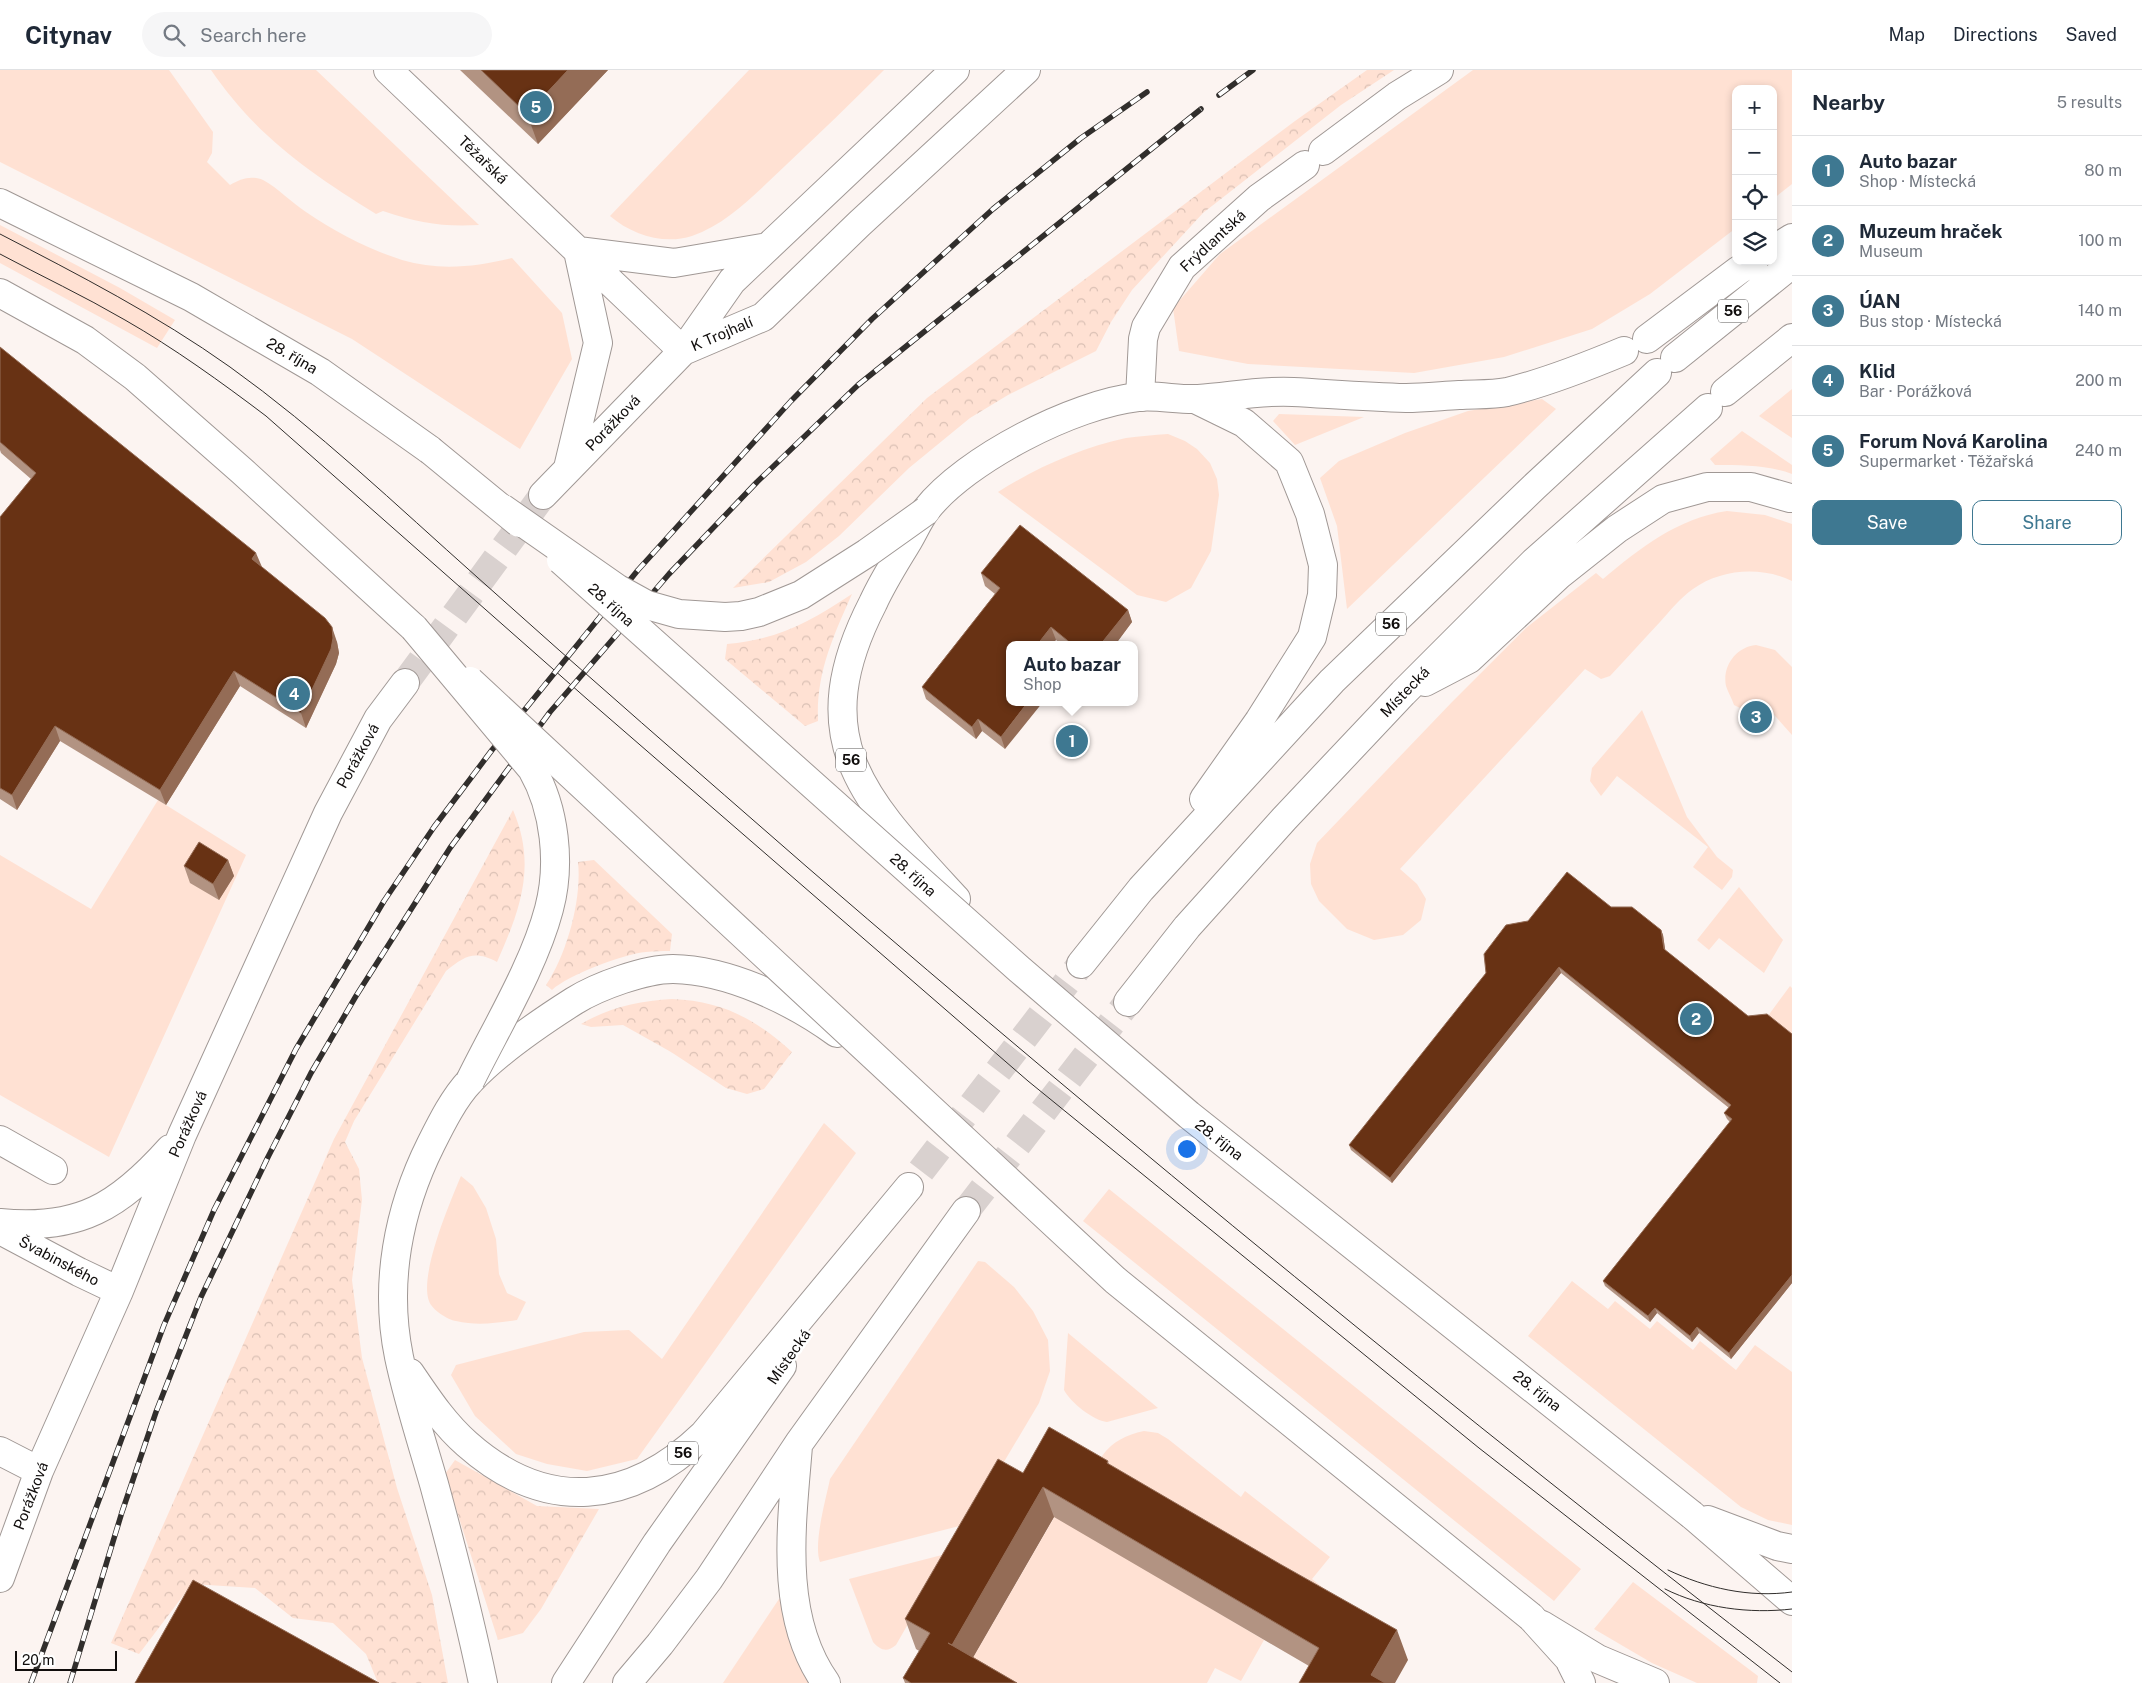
<!DOCTYPE html>
<html lang="en">
<head>
<meta charset="utf-8">
<style>
	body { margin:0; font-family:"Public Sans",sans-serif; background:#f6f6f7; color:#1f2937 }
	.controls { position:absolute; right:15px; top:15px; display:grid; overflow:hidden; border-radius:10px; box-shadow:0 2px 8px #0003 }
	.controls button { width:45px; height:45px; display:grid; place-items:center; padding:0; border:0; border-bottom:1px solid #e0e1e3; background:#fff; color:#1f2937; font:25px sans-serif }
	.scale { position:absolute; left:15px; bottom:12px; width:102px; box-sizing:border-box; padding-left:5px; border:2px solid #100d0c; border-top:0; font-size:14px; line-height:18px; white-space:nowrap; color:#100d0c; -webkit-text-stroke:4px #fff; paint-order:stroke }
	.you { position:absolute; left:1186px; top:1078px; width:18px; height:18px; margin:-12px; border:4px solid #fff; border-radius:50%; background:#1a73e8; box-shadow:0 0 0 8px #1a73e833 }
	.badge { display:grid; place-items:center; width:32px; height:32px; border-radius:50%; background:#3e7891; color:#fff; font-size:16px; font-weight:700 }
	.pin { position:absolute; translate:-50% -50%; border:2px solid #fff; box-shadow:0 1px 5px #0006 }
	.popup { position:absolute; left:1006px; top:571px; width:132px; height:65px; box-sizing:border-box; display:grid; place-content:center; border-radius:10px; background:#fff; filter:drop-shadow(0 1px 4px #0005); font-size:16px; white-space:nowrap; color:#747a83 }
	.popup b { font-size:19px; color:#1f2937 }
	.popup::after { content:''; position:absolute; left:50%; top:100%; margin-left:-10px; border:10px solid transparent; border-top-color:#fff }
	.list { margin:0; padding:0; list-style:none }
	h2 { display:flex; justify-content:space-between; align-items:center; height:65px; margin:0; padding:0 20px; font-size:21px }
	h2 small { font-size:16px; font-weight:400; color:#747a83 }
	.list li { display:grid; grid-template-columns:32px 1fr auto; gap:15px; align-items:center; box-sizing:border-box; height:70px; padding:0 20px; border-top:1px solid #e0e1e3 }
	.list b { display:block; font-size:19px; white-space:nowrap }
	.list p { margin:0; font-size:16px; white-space:nowrap; color:#747a83 }
	.list em { font-size:16px; font-style:normal; color:#747a83 }
	.actions { display:flex; gap:10px; padding:15px 20px }
	.actions a { flex:1; padding:11px 0; border:1px solid #3e7891; border-radius:10px; text-align:center; font-size:18px; color:#3e7891 }
	.actions .main { background:#3e7891; color:#fff }
	.icon { flex:none; width:28px; height:28px; fill:none; stroke:currentColor; stroke-width:2; stroke-linecap:round; stroke-linejoin:round }
	.map { position:relative; flex:none; width:1792px; height:1613px; overflow:hidden }
	header { display:flex; align-items:center; gap:30px; box-sizing:border-box; height:70px; padding:0 25px; background:#fff; border-bottom:1px solid #e0e1e3 }
	header strong { font-size:24px }
	nav { display:flex; gap:28px; margin-inline-start:auto; font-size:18px }
	.search { width:350px; height:45px; background:#f6f6f7; display:flex; align-items:center; gap:12px; box-sizing:border-box; padding:0 18px; border-radius:28px; color:#747a83; font-size:19px }
	main { display:flex }
	aside { flex:1; background:#fff }
	.map>svg:first-child { display:block }
	.green { fill:#ffe1d3 }
	.forest { fill:url(#forest-crowns) }
	.lines { fill:none; stroke-linecap:round; stroke-linejoin:round }
	.street-tunnel { stroke:#d9d1cf; stroke-width:28; stroke-dasharray:28 14; stroke-linecap:butt }
	.highway-tunnel { stroke:#d9d1cf; stroke-width:28; stroke-dasharray:28 14; stroke-linecap:butt }
	.street-casing { stroke:#a09895; stroke-width:30 }
	.secondary-casing { stroke:#a09895; stroke-width:30 }
	.highway-casing { stroke:#a09895; stroke-width:30 }
	.street { stroke:#fff; stroke-width:28 }
	.secondary { stroke:#fff; stroke-width:28 }
	.highway { stroke:#fff; stroke-width:28 }
	.tram { stroke:#312e2c; stroke-width:1 }
	.rail-casing { stroke:#312e2c; stroke-width:5.5 }
	.rail { stroke:#fff; stroke-width:4; stroke-dasharray:11; stroke-linecap:butt }
	.secondary-bridge-casing { stroke:#a09895; stroke-width:30; stroke-linecap:butt }
	.highway-bridge-casing { stroke:#a09895; stroke-width:30; stroke-linecap:butt }
	.secondary-bridge { stroke:#fff; stroke-width:28 }
	.highway-bridge { stroke:#fff; stroke-width:28 }
	.wall { fill:#b29382 }
	.shaded-wall { fill:#946c56 }
	.building { fill:#683214; stroke:#946c56 }
	.labels { text-anchor:middle; stroke-width:5; stroke-linejoin:round; paint-order:stroke }
	.shield { fill:#fff; stroke:#585655; stroke-width:1 }
	.shield-label { font-size:14px; font-weight:bold; fill:#100d0c }
	.street-label { font-size:15px; fill:#100d0c; stroke:#fff }
</style>
</head>
<body>
<header>
<strong>Citynav</strong>
<div class="search"><svg class="icon" aria-label="search" viewBox="0 0 24 24"><circle cx="10" cy="10" r="6"/><path d="M15 15l6 6"/></svg>Search here</div>
<nav><a>Map</a><a>Directions</a><a>Saved</a></nav>
</header>
<main>
<div class="map">
<svg width="1792" height="1613" viewBox="0 0 1792 1613">
	<defs>
		<pattern id="forest-crowns" width="20" height="18" patternUnits="userSpaceOnUse" patternTransform="scale(1.25)"><rect width="20" height="18" fill="#ffe1d3"/><path d="M2 6a3 3 0 1 1 6 0M12 15a3 3 0 1 1 6 0" fill="none" stroke="#dac0b4"/></pattern>
	</defs>
	<rect width="100%" height="100%" fill="#fcf4f1"/>
	<!-- green -->
	<path class="green" d="M0 0H169L213 62 212 83 207 92 230 115C240 109 251 105 263 110 278 118 292 133 306 142 335 162 368 179 402 190 439 201 475 197 512 188L562 243 572 289 520 379 352 269 0 92Z
		M211 0H316L479 155C443 157 418 153 383 141L376 144C309 102 257 67 211 0Z
		M749 0H884C852 32 819 64 786 95 758 121 729 153 692 166 664 175 632 165 610 146Z
		M1473 0H1792V114L1773 129V19H1736V158L1650 224 1592 259 1504 287 1414 303 1248 294 1179 281 1173 238 1220 184Z
		M0 155 120 218 175 250 157 278 0 193Z
		M1792 319V368L1759 346Z
		M1542 329 1556 339 1347 539 1337 456 1320 408 1339 391 1405 363 1468 341Z
		M1279 344 1364 347 1295 375 1273 351Z
		M1742 361 1792 395V404C1767 395 1742 395 1715 395L1710 389Z
		M1168 364 1185 371 1197 379 1210 393 1217 409 1219 425 1211 481 1191 518 1166 532 1137 525 998 422C1038 397 1080 378 1126 368 1140 366 1154 365 1168 364Z
		M1727 441 1765 445 1792 454V511C1761 496 1721 499 1693 519 1680 528 1670 541 1660 552 1643 570 1627 588 1610 606L1601 609 1585 599 1400 799 1417 814 1426 829 1421 850 1403 865 1374 870 1347 859 1319 831 1311 814 1310 794 1317 773 1452 632 1526 558 1596 503 1603 509C1640 478 1678 448 1727 441Z
		M1756 575 1775 580 1792 597V665L1762 631 1746 641 1734 635C1732 629 1728 622 1726 616 1722 596 1736 577 1756 575Z
		M1642 640 1687 747 1717 787 1733 800 1732 807 1722 820 1693 797 1708 777 1617 706 1601 726 1590 711 1592 698Z
		M158 730 246 785 109 1087 0 1025V785L91 839Z
		M1739 817 1783 870 1764 903 1719 868 1709 880 1697 870Z
		M1790 916 1792 918V968L1765 950Z
		M824 1053 856 1083 637 1389 587 1401 547 1394 516 1384 475 1346 451 1305 456 1295 584 1262 629 1260 662 1289Z
		M461 1106 473 1116 486 1138 496 1169 499 1204 507 1223 526 1232 517 1250C497 1253 477 1256 456 1251 448 1250 432 1240 429 1231 419 1205 450 1132 461 1106Z
		M1109 1119 1581 1499 1554 1531 1083 1151Z
		M978 1191 985 1192 1014 1217 1033 1241 1048 1270 1050 1301 1039 1333 973 1444 963 1455 820 1492C813 1474 826 1429 830 1409Z
		M1572 1211 1608 1239 1615 1231 1650 1259 1657 1251 1693 1280 1700 1271 1736 1300 1755 1275 1792 1302V1455L1768 1450 1741 1437 1528 1266Z
		M1068 1263 1158 1338 1107 1352C1094 1351 1070 1332 1064 1320Z
		M1144 1361 1158 1363 1168 1369 1241 1427 1245 1421 1330 1487 1312 1509 1336 1528 1102 1391V1386C1113 1371 1126 1365 1144 1361Z
		M1055 1446 1264 1570 1241 1611 1215 1598 1207 1613H976L963 1605Z
		M942 1485 944 1488V1491L896 1575C887 1583 880 1580 873 1572L849 1509Z
		M1633 1512 1758 1606 1757 1613H1697L1652 1593 1594 1559Z
		M781 1528 814 1613H723L779 1529Z"/>
	<!-- forest -->
	<path class="forest" d="M1367 0H1394L1341 35 1203 143 1132 220 1111 252 1096 281 1008 325 970 348 909 398 839 466 806 492 769 512 733 518 927 328 1295 51Z
		M852 524C833 567 816 603 818 651L805 656 725 589 727 574C779 569 808 553 852 524Z
		M513 740C537 796 520 840 497 892 474 880 465 886 446 901L354 1051 345 1072 359 1099 362 1130 352 1210 362 1288 397 1418 432 1525 448 1613H378L366 1584 333 1553 293 1548 255 1518 192 1514 139 1584 111 1573 334 1069Z
		M594 790 672 864 670 881C662 881 654 881 646 882 623 884 568 905 552 920L546 915C567 884 582 829 578 792Z
		M672 929C723 931 755 949 792 982L764 1019 747 1024 726 1018 671 982 623 955 591 957 581 954C610 937 639 931 672 929Z
		M455 1390 537 1436 599 1439 541 1539 523 1563 498 1570 445 1404Z"/>
	<g class="lines">
		<!-- street-tunnel -->
		<path class="street-tunnel" d="M405 613 543 425"/>
		<!-- highway-tunnel -->
		<path class="highway-tunnel" d="M921 1101 1081 894
			M966 1141 1128 932"/>
		<!-- street casing -->
		<g class="street-casing">
			<path id="street" d="M388 0 683 281
				M1323 81 1397 26 1439 0
				M578 181 674 193 768 177
				M683 281 763 247 859 154 1026 0
				M1140 327 1143 269 1146 257 1182 197 1259 128 1305 95
				M568 398 598 273 578 181
				M543 425 683 281 732 211 955 0
				M0 1070 53 1100
				M0 1153C79 1161 119 1136 170 1079
				M0 1160 79 1202 119 1221
				M0 1381 39 1401
				M0 1508 39 1401 119 1221 182 1065 328 743 378 649 405 613"/>
		</g>
		<!-- secondary casing -->
		<g class="secondary-casing">
			<path id="secondary" d="M0 133 191 227 320 302 430 380
				M0 223 85 270 135 307 242 401 414 558
				M1692 1445 1792 1531
				M1708 1450 1777 1476 1792 1479
				M1542 1555 1598 1589 1655 1613"/>
		</g>
		<!-- highway casing -->
		<g class="highway-casing">
			<path id="highway" d="M1773 180 1792 168
				M1647 269 1739 200 1754 191
				M1675 288 1792 194
				M1725 322 1792 268
				M1195 329 1244 353 1289 392 1310 444 1323 495 1322 525 1312 567 1259 651 1204 729
				M1425 612 1469 589 1559 505 1617 459 1663 429 1707 417H1751L1790 428
				M956 829C865 730 802 671 873 533 883 511 896 491 908 471 914 461 919 449 926 440 966 389 1074 334 1138 327 1158 325 1178 330 1198 329 1229 327 1261 320 1293 322 1330 324 1368 327 1406 328 1423 328 1441 326 1459 325 1474 324 1492 325 1507 322 1545 313 1588 296 1624 281
				M1081 894 1141 819 1332 611 1534 417 1657 303
				M1128 932 1187 857 1284 749 1403 623 1534 492 1708 338
				M410 1303C427 1328 444 1354 467 1374 546 1444 630 1435 704 1364L909 1117
				M798 1376C792 1452 778 1546 826 1613
				M1531 1547 1569 1589 1581 1613
				M483 1613C469 1546 452 1480 434 1414 422 1372 408 1330 399 1287 384 1214 398 1140 431 1074 442 1052 454 1028 470 1011 496 983 541 952 574 931 598 916 645 899 673 899 729 900 793 931 837 963
				M566 1613 657 1473 782 1296
				M627 1613 660 1574 709 1509 799 1373 966 1141"/>
		</g>
		<!-- street -->
		<use href="#street" class="street"/>
		<!-- secondary -->
		<use href="#secondary" class="secondary"/>
		<!-- highway -->
		<use href="#highway" class="highway"/>
		<!-- tram -->
		<path class="tram" d="M0 164C79 205 157 245 230 297 318 360 396 435 477 507 586 605 697 701 807 797 1128 1074 1457 1343 1792 1602
			M0 184C41 206 84 226 125 250 174 278 221 312 266 346L587 629 1028 1011 1479 1378 1780 1613
			M1668 1500C1706 1518 1749 1528 1792 1522
			M1665 1519C1703 1538 1749 1544 1792 1539"/>
		<!-- rail casing -->
		<g class="rail-casing">
			<path id="rail" d="M1219 25 1253 0
				M31 1613 164 1255 214 1140 296 979 384 831 434 757 492 680 638 500 791 331 872 249 993 139 1081 68 1147 22
				M70 1613 122 1442 156 1342 201 1227 268 1087 311 1003 356 926 450 778 550 642 669 504 757 412 858 315 1201 39"/>
		</g>
		<!-- rail -->
		<use href="#rail" class="rail"/>
		<!-- secondary-bridge casing -->
		<g class="secondary-bridge-casing">
			<path id="secondary-bridge" d="M430 380 519 453
				M561 490 1019 899 1189 1045 1692 1445
				M470 611 1115 1210 1531 1547"/>
		</g>
		<!-- highway-bridge casing -->
		<g class="highway-bridge-casing">
			<path id="highway-bridge" d="M502 438 618 519 647 535 679 544 725 547 741 546 759 542 801 525 867 483 926 441
				M414 558 532 699C555 739 561 794 549 839 534 896 496 958 470 1011"/>
		</g>
		<!-- secondary-bridge -->
		<use href="#secondary-bridge" class="secondary-bridge"/>
		<!-- highway-bridge -->
		<use href="#highway-bridge" class="highway-bridge"/>
	</g>
	<!-- wall -->
	<path class="wall" d="M460 0H608L538 74Z
		M0 277 261 496 337 572 339 583 336 594 306 658 240 616 166 735 60 671 17 740 0 729V447L31 409 1 383 0 380Z
		M981 503 1128 540 1132 552 1115 575H1062L1056 570 1010 575 1005 679 982 661 976 669 926 629 922 617 995 524 985 516Z
		M228 790 234 806 219 830 190 813 184 796Z
		M1611 837 1661 860 1663 865 1665 880 1748 946 1792 964V1213L1731 1289 1699 1263 1692 1272 1657 1243 1650 1252 1605 1216 1603 1211 1730 1052 1727 1049 1724 1043 1729 1038 1561 903 1392 1113 1351 1080 1349 1075Z
		M1108 1391 1109 1395 1408 1590 1309 1596 1054 1447 973 1587 1017 1613H905L903 1608 919 1581 916 1579 905 1549 1023 1403Z"/>
	<!-- shaded-wall -->
	<path class="shaded-wall" d="M568 0H608L538 74 527 44Z
		M256 483 262 497 252 489Z
		M1128 540 1132 552 1115 575H1100Z
		M332 557 337 572 339 583 336 594 306 658 301 643Z
		M1051 557 1056 570 1052 575H1037Z
		M234 601 240 616 166 735 160 720Z
		M1028 632H1043L1005 679 1001 667Z
		M978 649 982 661 976 669 972 657Z
		M55 656 60 671 17 740 12 725Z
		M228 790 234 806 219 830 213 814Z
		M1661 860 1663 865 1666 885 1664 879Z
		M1559 897 1561 903 1392 1113 1390 1108Z
		M1792 1205V1213L1731 1289 1729 1283Z
		M1655 1238 1657 1243 1650 1252 1648 1246Z
		M1697 1257 1699 1263 1692 1272 1690 1266Z
		M1043 1417 1054 1447 963 1605 952 1575Z
		M1397 1560 1408 1590 1395 1613H1374L1371 1605Z"/>
	<!-- building -->
	<path class="building" d="M481 0H568L527 44Z
		M0 277 256 483 252 489 325 548 332 557 333 568 331 579 301 643 234 601 160 720 55 656 12 725 0 718V447L36 403 0 372Z
		M1020 455 1128 540 1100 575H1073L1051 557 1037 575H1010V632H1028L1001 667 978 649 972 657 922 617 1000 518 981 503Z
		M199 772 228 790 213 814 184 796Z
		M1567 802 1611 837H1632L1661 860 1664 879 1748 946 1767 944 1792 964V1205L1729 1283 1697 1257 1690 1266 1655 1238 1648 1246 1603 1211 1732 1049 1724 1043 1731 1035 1559 897 1390 1108 1349 1075 1486 903 1484 884 1506 855 1528 851Z
		M1049 1357 1108 1391 1107 1393 1280 1494 1397 1560 1371 1605 1385 1613H1299L1319 1578 1043 1417 952 1575 948 1573 1017 1613H911L903 1608 930 1563 905 1549 998 1389 1023 1403Z
		M193 1510 379 1613H135Z"/>
	<g class="labels">
		<!-- shield labels -->
		<g class="shield">
			<rect x="1718" y="229.5" width="30" height="23" rx="4"/>
			<rect x="1376" y="542.5" width="30" height="23" rx="4"/>
			<rect x="836" y="678.5" width="30" height="23" rx="4"/>
			<rect x="668" y="1371.5" width="30" height="23" rx="4"/>
		</g>
		<g class="shield-label">
			<text x="1733" y="246">56</text>
			<text x="1391" y="559">56</text>
			<text x="851" y="695">56</text>
			<text x="683" y="1388">56</text>
		</g>
		<!-- street labels -->
		<g class="street-label">
			<text transform="translate(483 90) rotate(44)" y="5">Těžařská</text>
			<text transform="translate(1213 171) rotate(-43)" y="5">Frýdlantská</text>
			<text transform="translate(722 264) rotate(-23)" y="5">K Trojhalí</text>
			<text transform="translate(292 286) rotate(30)" y="5">28. října</text>
			<text transform="translate(613 353) rotate(-46)" y="5">Porážková</text>
			<text transform="translate(611 535) rotate(42)" y="5">28. října</text>
			<text transform="translate(1405 622) rotate(-46)" y="5">Místecká</text>
			<text transform="translate(358 686) rotate(-61)" y="5">Porážková</text>
			<text transform="translate(913 805) rotate(42)" y="5">28. října</text>
			<text transform="translate(188 1054) rotate(-66)" y="5">Porážková</text>
			<text transform="translate(1219 1070) rotate(38)" y="5">28. října</text>
			<text transform="translate(59 1191) rotate(28)" y="5">Švabinského</text>
			<text transform="translate(789 1287) rotate(-55)" y="5">Místecká</text>
			<text transform="translate(1537 1321) rotate(38)" y="5">28. října</text>
			<text transform="translate(31 1426) rotate(-69)" y="5">Porážková</text>
		</g>
	</g>
</svg>
<div class="controls">
<button>+</button>
<button>−</button>
<button><svg class="icon" aria-label="locate" viewBox="0 0 24 24"><circle cx="12" cy="12" r="6"/><path d="M12 2v4M12 18v4M2 12h4M18 12h4"/></svg></button>
<button><svg class="icon" aria-label="layers" viewBox="0 0 24 24"><path d="M12 4l9 5-9 5-9-5zM3 14l9 5 9-5"/></svg></button>
</div>
<div class="scale">20 m</div>
<div class="you"></div>
<div class="pin badge" style="left:1072px;top:671px">1</div>
<div class="popup"><b>Auto bazar</b>Shop</div>
<div class="pin badge" style="left:1696px;top:949px">2</div>
<div class="pin badge" style="left:1756px;top:647px">3</div>
<div class="pin badge" style="left:294px;top:624px">4</div>
<div class="pin badge" style="left:536px;top:37px">5</div>
</div>
<aside>
<h2>Nearby<small>5 results</small></h2>
<ul class="list">
<li><span class="badge">1</span><div><b>Auto bazar</b><p>Shop · Místecká</p></div><em>80 m</em></li>
<li><span class="badge">2</span><div><b>Muzeum hraček</b><p>Museum</p></div><em>100 m</em></li>
<li><span class="badge">3</span><div><b>ÚAN</b><p>Bus stop · Místecká</p></div><em>140 m</em></li>
<li><span class="badge">4</span><div><b>Klid</b><p>Bar · Porážková</p></div><em>200 m</em></li>
<li><span class="badge">5</span><div><b>Forum Nová Karolina</b><p>Supermarket · Těžařská</p></div><em>240 m</em></li>
</ul>
<div class="actions"><a class="main">Save</a><a>Share</a></div>
</aside>
</main>
</body>
</html>
